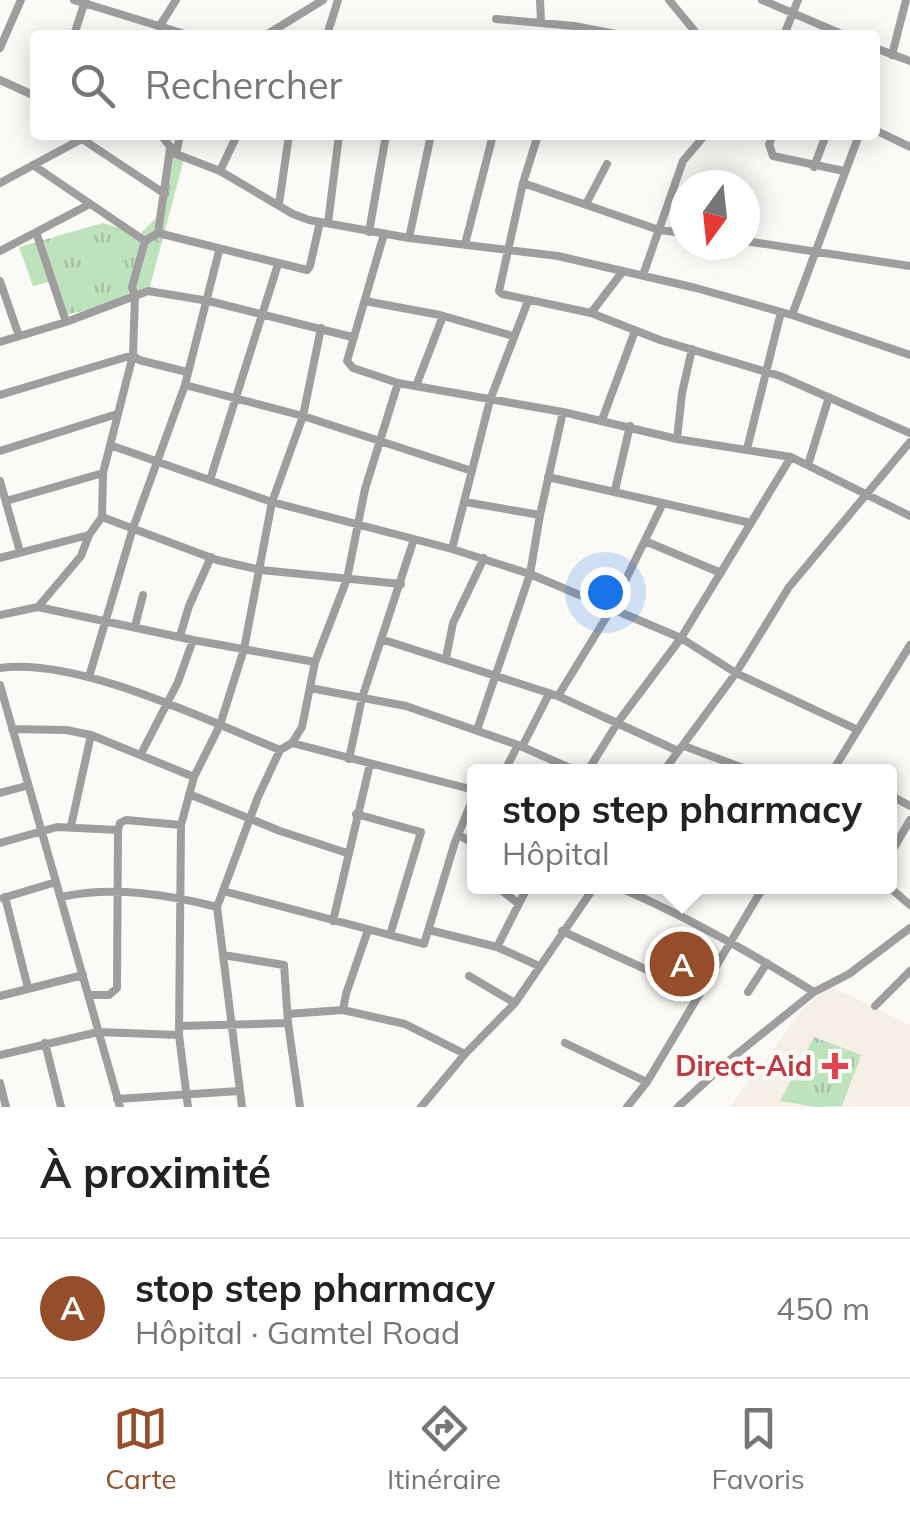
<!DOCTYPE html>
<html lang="fr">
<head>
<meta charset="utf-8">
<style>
	body { margin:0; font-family:Mulish,sans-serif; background:#f2f2f2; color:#222 }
	.compass { position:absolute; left:670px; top:170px; width:90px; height:90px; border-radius:50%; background:#fff; box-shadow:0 5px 25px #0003; rotate:195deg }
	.you { position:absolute; left:605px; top:592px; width:35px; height:35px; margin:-25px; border:8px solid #fff; border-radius:50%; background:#1a73e8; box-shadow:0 0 0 15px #1a73e833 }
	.badge { display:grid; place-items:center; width:65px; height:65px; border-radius:50%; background:#954e29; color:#fff; font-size:32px; font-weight:700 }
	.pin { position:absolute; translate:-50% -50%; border:5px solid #fff; box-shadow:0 2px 10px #0006 }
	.popup { position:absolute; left:467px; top:764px; width:430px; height:130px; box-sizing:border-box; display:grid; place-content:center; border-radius:10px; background:#fff; filter:drop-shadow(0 2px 8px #0005); font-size:32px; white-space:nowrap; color:#767676 }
	.popup b { font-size:38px; color:#222 }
	.popup::after { content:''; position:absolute; left:50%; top:100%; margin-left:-20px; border:20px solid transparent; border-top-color:#fff }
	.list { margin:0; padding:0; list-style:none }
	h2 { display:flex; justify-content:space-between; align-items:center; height:130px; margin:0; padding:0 40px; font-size:42px }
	h2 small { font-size:32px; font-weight:400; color:#767676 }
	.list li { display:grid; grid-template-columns:65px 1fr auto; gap:30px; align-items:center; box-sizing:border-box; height:140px; padding:0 40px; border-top:2px solid #e0e0e0 }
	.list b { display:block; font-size:38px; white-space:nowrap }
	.list p { margin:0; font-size:32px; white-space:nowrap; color:#767676 }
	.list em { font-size:32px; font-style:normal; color:#767676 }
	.icon { flex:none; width:55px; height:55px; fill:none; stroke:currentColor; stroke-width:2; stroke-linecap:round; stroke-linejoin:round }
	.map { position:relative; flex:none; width:910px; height:1107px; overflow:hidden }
	.search { position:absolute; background:#fff; box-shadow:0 5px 25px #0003; left:30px; right:30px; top:30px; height:110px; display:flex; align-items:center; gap:25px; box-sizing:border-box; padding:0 35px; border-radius:10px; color:#767676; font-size:38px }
	.sheet { height:270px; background:#fff }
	nav { display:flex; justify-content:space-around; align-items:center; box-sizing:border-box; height:140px; border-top:2px solid #e0e0e0; background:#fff; font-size:28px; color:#767676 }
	nav a { display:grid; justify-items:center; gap:5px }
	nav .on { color:#954e29 }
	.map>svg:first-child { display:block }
	.built { fill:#f6efe6 }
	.grass { fill:url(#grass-tufts) }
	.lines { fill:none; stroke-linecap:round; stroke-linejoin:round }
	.minor { stroke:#9f9d9d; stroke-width:8 }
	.health-dot { fill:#e0444e; stroke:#fcfaf7; stroke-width:4 }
	.labels { text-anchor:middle; stroke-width:9; stroke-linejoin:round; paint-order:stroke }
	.health-label { font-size:28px; font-weight:bold; fill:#be3a42; stroke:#fcfaf7; text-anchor:end }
</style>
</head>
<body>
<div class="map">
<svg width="910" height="1107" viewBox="0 0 910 1107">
	<defs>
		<pattern id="grass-tufts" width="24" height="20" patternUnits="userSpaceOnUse" patternTransform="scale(2.5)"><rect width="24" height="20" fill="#bee2bc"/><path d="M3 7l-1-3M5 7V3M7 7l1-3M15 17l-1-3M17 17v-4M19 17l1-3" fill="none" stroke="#a4c2a2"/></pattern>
	</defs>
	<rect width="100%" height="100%" fill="#fcfaf7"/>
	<!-- built -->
	<path class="built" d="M667 943 707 961 693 985 657 968Z
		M828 985 910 1025V1107H729L804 1008Z"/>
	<!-- grass -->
	<path class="grass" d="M170 155 184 159 149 290 138 297 66 315 55 280 33 286 19 247 103 223 140 234 157 217Z
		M814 1037 861 1055 842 1106 817 1107 780 1101Z"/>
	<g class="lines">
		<!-- minor -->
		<path class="minor" d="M74 0 188 35
			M540 0 541 23
			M669 0 698 35
			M762 0 844 35
			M496 19 574 26 621 35
			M159 27 176 0
			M74 35 85 1
			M266 35 323 0
			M327 35 338 0
			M784 35 798 0
			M0 48 21 0
			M875 48 910 61
			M892 55 906 0
			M0 80 35 96
			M875 130 910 147
			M161 135 176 154 220 171 293 214 309 220 409 238 558 256 696 288 792 315 910 355
			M538 135 523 183 499 291 502 294 591 313 660 340 780 376 910 433
			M773 135 769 144 773 156 844 171
			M82 139 165 194
			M176 154 180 135
			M33 165 145 241
			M814 167 826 135
			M220 171 237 135
			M0 183 89 135
			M523 183 659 230 685 233
			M279 204 289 135
			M586 204 607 164
			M328 223 339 135
			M36 232 66 322
			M369 232 386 135
			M158 233 170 149
			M384 234 347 361 353 368 398 383 563 412 677 439 791 457 910 516
			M409 238 431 135
			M745 241 910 266
			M465 244 493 135
			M0 251 88 205
			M643 275 683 161 705 135
			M0 281 19 336
			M365 301 440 315 513 336
			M591 313 623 271
			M792 315 859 135
			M0 342 66 322 148 291 209 301 352 337
			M185 385 303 416 472 471
			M416 386 443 316
			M0 395 133 355 139 360 187 372
			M602 420 635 331
			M677 439 682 393 692 349
			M110 445 272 502 452 549 530 574 681 638 736 673 858 730
			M747 449 781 312
			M0 451 117 414
			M808 465 829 397
			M548 477 751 523
			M210 480 278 264
			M0 481 20 552
			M615 490 630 426
			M6 501 103 473
			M465 502 540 515
			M102 517 217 560 261 570 401 584
			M645 541 721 573
			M452 549 490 400 528 301
			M0 558 89 535
			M38 607 81 556 89 535 102 517 103 473 133 355 135 296 132 287 145 241 158 233 307 270 310 266 320 222
			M0 615 38 607 193 640 315 662
			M135 626 143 595
			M180 636 189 606 211 557
			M381 639 558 696 678 751
			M446 658 453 623 484 558
			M0 668C78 657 206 720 280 750
			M89 677 133 528 185 385 219 251
			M0 685 120 1107
			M310 688 406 706 518 745 579 772
			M558 696 612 608 663 503
			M12 729 66 730 91 735 194 777
			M477 730 530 574 540 515 563 412
			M292 743 474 790
			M684 746 754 772
			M522 747 549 694
			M141 754 178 682 193 640
			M349 759 362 698 414 539
			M504 772 518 745
			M587 772 618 722 681 638 791 457
			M663 772 736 673 789 587 910 442
			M832 772 910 645
			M0 793 26 786
			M189 794 280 831 347 853
			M890 795 910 806
			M356 814 421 832 390 935
			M71 826 91 735
			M459 835 474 844
			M0 843 57 827 118 830 120 823 126 820 181 825
			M895 846 910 820
			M496 886 519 904
			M616 886C686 916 750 952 814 992
			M888 886 910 905
			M223 891 424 944 455 842 474 796
			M5 897 28 988
			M61 897C113 886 166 894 217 907
			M3 898 56 882
			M333 921 370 764
			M429 930 497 947 539 966
			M562 931 700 994
			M497 947 528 886
			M223 955 284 965 288 1023 300 1107
			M469 976 515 1003
			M748 992 767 963
			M88 995H109L117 988 118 830
			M0 996 83 975
			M875 1006 910 971
			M343 1010 405 1024 465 1054
			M288 1014 343 1010 346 994 368 930
			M179 1026 288 1023
			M45 1043 61 1107
			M565 1043 647 1082
			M0 1055 98 1032 179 1035
			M0 1083 6 1107
			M117 1099 239 1091
			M188 1107 179 1035 181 825 194 777 220 725 244 649 272 502 303 416 321 328
			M242 1107 217 907 258 797 280 750 292 743 302 727 315 662 347 579 365 489 398 383
			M421 1107 465 1054 515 1003 595 886
			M627 1107 647 1082 764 886
			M678 1107 727 1062 814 992 849 974 910 928"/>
	</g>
	<!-- markers -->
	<path class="health-dot" d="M830 1051h10v10h10v10h-10v10h-10v-10h-10v-10h10z"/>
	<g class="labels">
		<!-- health labels -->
		<g class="health-label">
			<text x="812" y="1076">Direct-Aid</text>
		</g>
	</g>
</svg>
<svg class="compass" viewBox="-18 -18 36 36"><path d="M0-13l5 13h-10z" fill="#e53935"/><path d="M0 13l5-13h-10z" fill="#767676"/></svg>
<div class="you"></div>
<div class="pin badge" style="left:682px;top:964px">A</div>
<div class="popup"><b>stop step pharmacy</b>Hôpital</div>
<div class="search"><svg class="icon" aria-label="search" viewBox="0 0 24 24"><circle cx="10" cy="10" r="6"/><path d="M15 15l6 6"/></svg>Rechercher</div>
</div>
<section class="sheet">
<h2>À proximité<small></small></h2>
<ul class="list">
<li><span class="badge">A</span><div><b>stop step pharmacy</b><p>Hôpital · Gamtel Road</p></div><em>450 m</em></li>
</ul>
</section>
<nav>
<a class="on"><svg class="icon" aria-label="map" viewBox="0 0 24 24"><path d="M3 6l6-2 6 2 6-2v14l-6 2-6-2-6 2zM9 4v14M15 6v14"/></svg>Carte</a>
<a><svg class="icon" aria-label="directions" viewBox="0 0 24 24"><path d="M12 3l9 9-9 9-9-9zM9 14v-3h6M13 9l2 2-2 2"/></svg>Itinéraire</a>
<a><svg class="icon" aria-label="saved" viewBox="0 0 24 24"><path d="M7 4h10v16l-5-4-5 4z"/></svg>Favoris</a>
</nav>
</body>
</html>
